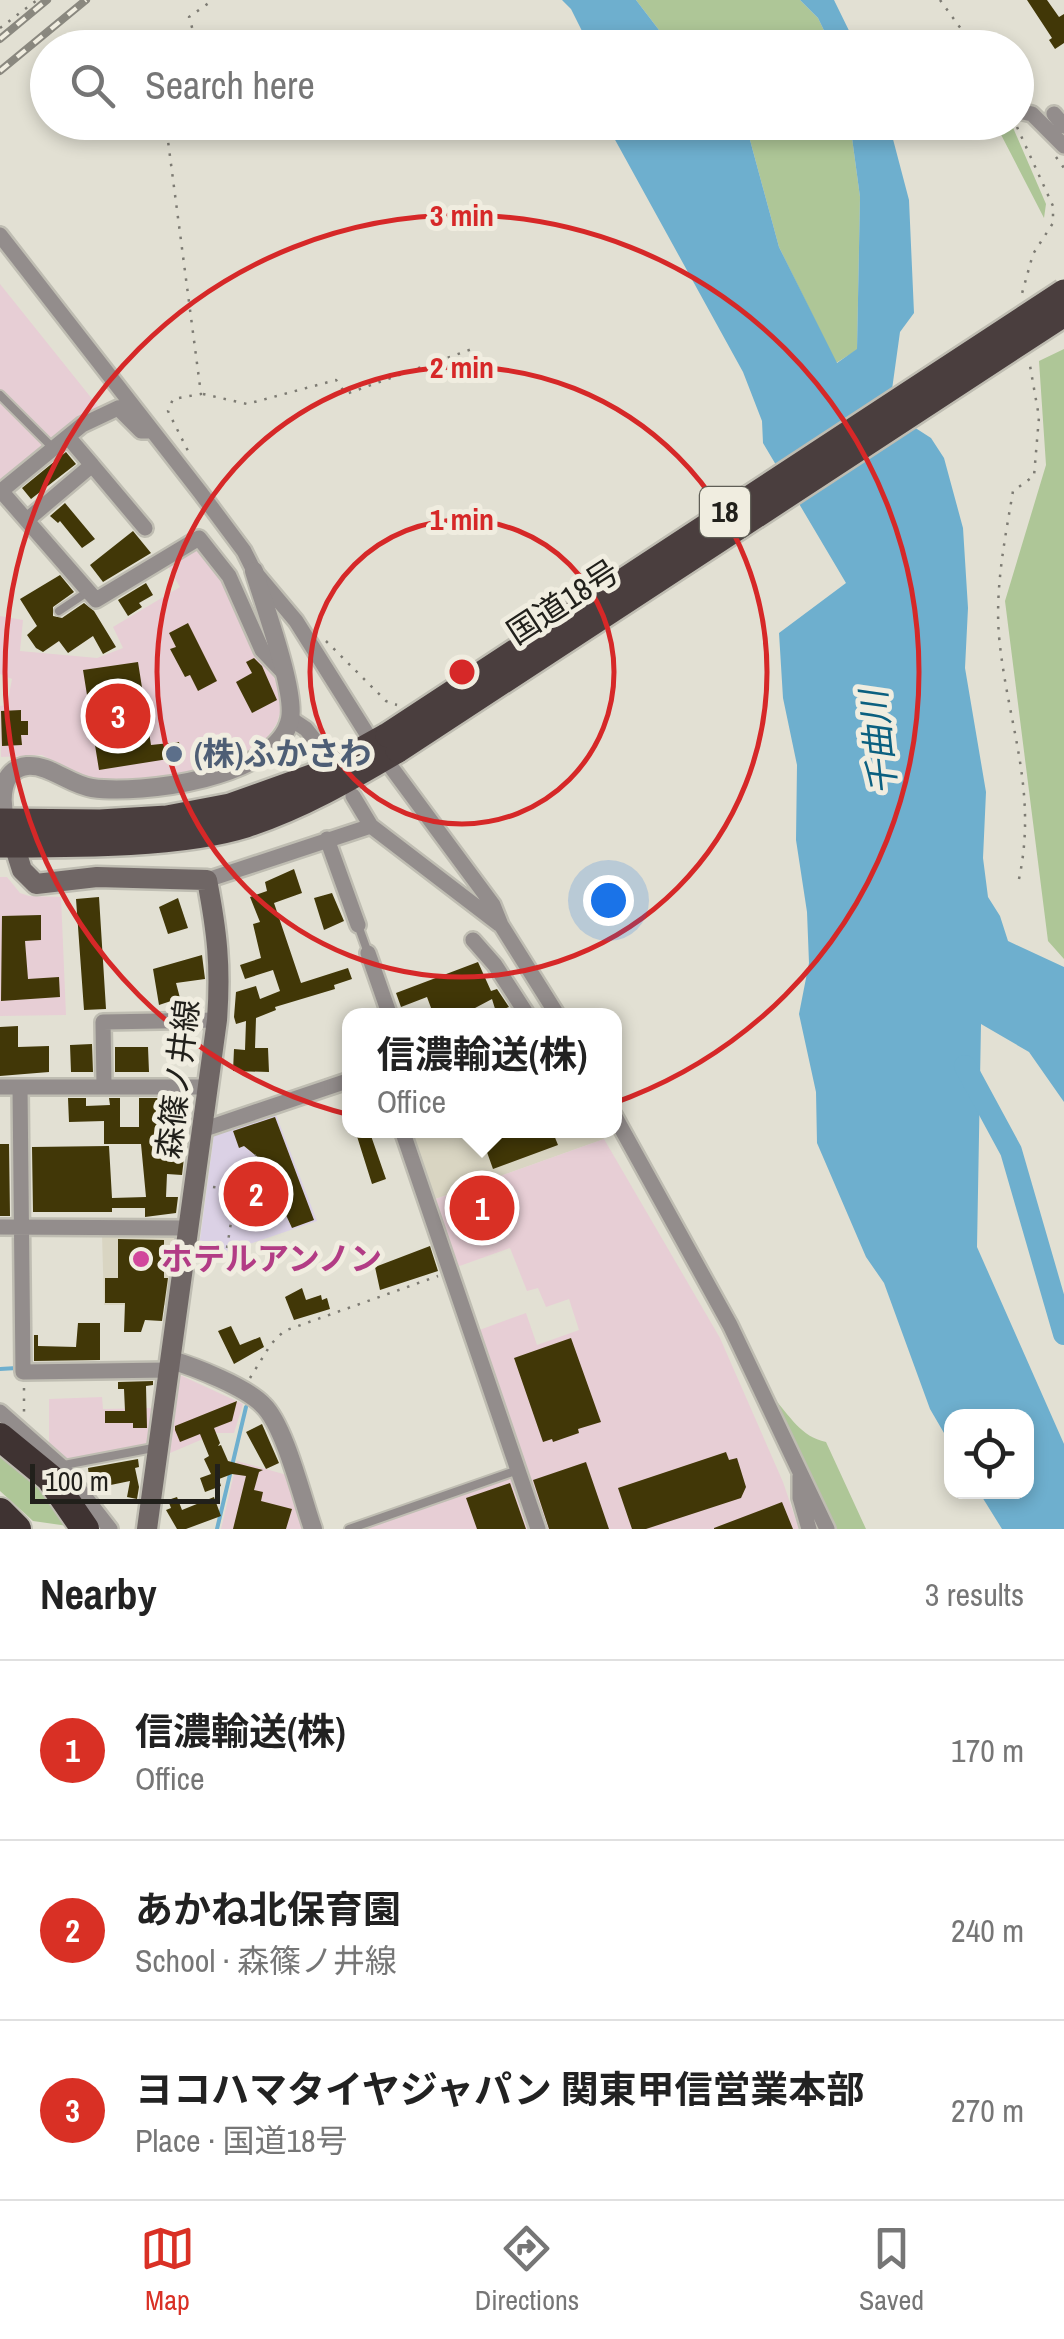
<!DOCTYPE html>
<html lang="en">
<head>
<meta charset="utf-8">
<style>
	body { margin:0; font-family:"Archivo Narrow","Noto Sans JP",sans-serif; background:#f2f2f2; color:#222 }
	.controls { position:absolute; right:30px; bottom:30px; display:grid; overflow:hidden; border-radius:20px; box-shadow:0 5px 15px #0003 }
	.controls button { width:90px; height:90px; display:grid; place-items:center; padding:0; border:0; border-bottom:2px solid #e0e0e0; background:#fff; color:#222; font:50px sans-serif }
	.scale { position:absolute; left:30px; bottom:25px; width:190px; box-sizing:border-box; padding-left:10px; border:5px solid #21201b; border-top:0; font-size:28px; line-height:35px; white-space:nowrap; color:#21201b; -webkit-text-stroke:8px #f0ede0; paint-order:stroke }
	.you { position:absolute; left:608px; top:900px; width:35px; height:35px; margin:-25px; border:8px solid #fff; border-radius:50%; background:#1a73e8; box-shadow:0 0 0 15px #1a73e833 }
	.badge { display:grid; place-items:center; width:65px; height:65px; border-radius:50%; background:#d93025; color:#fff; font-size:32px; font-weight:700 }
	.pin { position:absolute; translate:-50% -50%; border:5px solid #fff; box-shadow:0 2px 10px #0006 }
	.popup { position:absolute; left:342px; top:1008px; width:280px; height:130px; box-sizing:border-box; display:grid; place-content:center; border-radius:20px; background:#fff; filter:drop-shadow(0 2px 8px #0005); font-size:32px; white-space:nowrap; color:#767676 }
	.popup b { font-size:38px; color:#222 }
	.popup::after { content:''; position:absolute; left:50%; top:100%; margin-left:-20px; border:20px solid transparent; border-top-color:#fff }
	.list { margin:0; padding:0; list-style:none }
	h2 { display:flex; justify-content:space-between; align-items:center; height:130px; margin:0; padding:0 40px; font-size:42px }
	h2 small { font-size:32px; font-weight:400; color:#767676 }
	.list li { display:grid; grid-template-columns:65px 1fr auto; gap:30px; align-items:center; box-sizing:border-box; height:180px; padding:0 40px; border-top:2px solid #e0e0e0 }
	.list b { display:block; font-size:38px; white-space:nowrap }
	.list p { margin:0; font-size:32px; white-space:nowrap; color:#767676 }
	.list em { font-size:32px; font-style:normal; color:#767676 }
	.icon { flex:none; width:55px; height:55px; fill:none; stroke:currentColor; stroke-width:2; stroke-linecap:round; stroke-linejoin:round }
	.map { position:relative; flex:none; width:1064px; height:1529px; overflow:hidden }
	.search { position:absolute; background:#fff; box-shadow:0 5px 15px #0003; left:30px; right:30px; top:30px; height:110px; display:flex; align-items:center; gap:25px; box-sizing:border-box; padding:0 35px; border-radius:55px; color:#767676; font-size:38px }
	.sheet { height:670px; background:#fff }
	nav { display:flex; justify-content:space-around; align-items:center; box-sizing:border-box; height:140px; border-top:2px solid #e0e0e0; background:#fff; font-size:28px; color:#767676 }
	nav a { display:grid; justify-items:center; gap:5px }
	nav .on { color:#d93025 }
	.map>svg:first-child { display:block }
	.built { fill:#d9d5c2 }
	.industrial { fill:#e7ced5 }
	.education { fill:#dbd1e5 }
	.green { fill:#aec697 }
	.water { fill:#6eafce }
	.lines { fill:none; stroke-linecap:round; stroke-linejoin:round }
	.stream { stroke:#6eafce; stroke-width:4 }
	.river { stroke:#6eafce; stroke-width:22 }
	.building { fill:#413707 }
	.service-casing { stroke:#bfbdb2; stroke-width:12 }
	.minor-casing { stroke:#bfbdb2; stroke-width:20 }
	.tertiary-casing { stroke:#bfbdb2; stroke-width:22 }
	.secondary-casing { stroke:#bfbdb2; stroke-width:25 }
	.trunk-casing { stroke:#bfbdb2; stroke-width:30 }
	.motorway-casing { stroke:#bfbdb2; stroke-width:32 }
	.path { stroke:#7d7b73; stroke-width:2.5; stroke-dasharray:2.5 8; stroke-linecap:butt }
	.service { stroke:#938d8c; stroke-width:8 }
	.minor { stroke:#938d8c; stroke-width:15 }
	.tertiary { stroke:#938d8c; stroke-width:18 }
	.secondary { stroke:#6f6665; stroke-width:20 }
	.trunk { stroke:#4a3e3e; stroke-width:25 }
	.motorway { stroke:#3f3332; stroke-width:28 }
	.rail-casing { stroke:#8a887f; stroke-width:8 }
	.rail { stroke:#f0ede0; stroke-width:4; stroke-dasharray:11; stroke-linecap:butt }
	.trunk-bridge-casing { stroke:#bfbdb2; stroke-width:30; stroke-linecap:butt }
	.trunk-bridge { stroke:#4a3e3e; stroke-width:25 }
	.ring { fill:none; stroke:#d62828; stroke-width:5 }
	.service-dot { fill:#5c6f8a; stroke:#f0ede0; stroke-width:4 }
	.hotel-dot { fill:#d1479c; stroke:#f0ede0; stroke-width:4 }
	.labels { text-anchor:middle; stroke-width:10; stroke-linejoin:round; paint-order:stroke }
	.shield { fill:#f0ede0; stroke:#5f5e56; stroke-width:2.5 }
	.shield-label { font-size:30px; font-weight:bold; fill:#21201b }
	.street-label { font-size:32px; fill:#21201b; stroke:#f0ede0 }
	.service-label { font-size:32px; font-weight:bold; fill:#4e5e75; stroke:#f0ede0; text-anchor:start }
	.hotel-label { font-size:32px; font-weight:bold; fill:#b23c85; stroke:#f0ede0; text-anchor:start }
	.water-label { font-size:35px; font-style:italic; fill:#0b6080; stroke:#f0ede0 }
	.centre { fill:#d62828; stroke:#f0ede0; stroke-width:5 }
	.ring-label { font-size:30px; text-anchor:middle; font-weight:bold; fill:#d62828; stroke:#f0ede0; stroke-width:10; stroke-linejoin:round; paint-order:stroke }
</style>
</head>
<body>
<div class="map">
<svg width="1064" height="1529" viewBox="0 0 1064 1529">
	<rect width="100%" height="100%" fill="#e2e0d3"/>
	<!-- built -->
	<path class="built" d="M599 1130 604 1139 430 1201 406 1131Z
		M179 1233 173 1305H104L102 1234Z"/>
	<!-- industrial -->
	<path class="industrial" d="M0 284 101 410 0 482Z
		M197 544 224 577 269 663 283 701 277 723 265 741 227 762 157 780 98 781 83 777 42 755 1 757 0 706 7 705 12 679 0 674V616L23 620 20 651 97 658 123 648 113 627 180 587 166 563Z
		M0 877H7L20 893 29 896 61 897 66 1015 0 1016Z
		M604 1139 720 1338 783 1482 799 1529H361L521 1473 474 1332 526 1313 537 1345 579 1330 569 1299 546 1307 538 1288 527 1291 510 1248 454 1268 430 1201Z
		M180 1375 243 1404 234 1433H217L170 1453Z
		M102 1397 103 1409 152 1408 146 1447 88 1460 63 1459 49 1445V1399Z
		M237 1461 287 1475 305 1529H221Z"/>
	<!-- education -->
	<path class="education" d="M275 1112 317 1221 197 1262 214 1134Z"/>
	<!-- green -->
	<path class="green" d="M636 0H800L818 18 832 47H672Z
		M716 123H850L860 197 857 350 836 363 779 247 747 129 724 137Z
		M995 123H1011L1046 204 1044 218Z
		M1064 349V959L1048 941 1005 601 1046 465 1039 361Z
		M773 1397C789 1415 801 1437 826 1442L866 1529H834Z
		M0 1448 18 1461 75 1527 33 1521 0 1491Z"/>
	<!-- water -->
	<path class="water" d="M562 0H636L672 47H590L571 9Z
		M800 0H834L857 47H832L818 18Z
		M610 122 716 123 724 137 747 129 779 247 837 363 857 349 860 197 850 123 889 124 909 200 914 313 900 332 889 411 931 438 944 458 963 528 968 608 965 668 986 792 983 858 988 897 1000 916 1008 941 1064 967V1102L1029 1052 981 1024 977 1247 1064 1444V1529H1002L979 1492H1026V1416H952L951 1445 930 1409 884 1283 866 1257 817 1143 816 1092 799 1014 809 963 807 912 796 840 797 765 783 698 779 633 846 583 763 443 762 421 743 372 608 127Z"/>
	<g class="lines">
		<!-- stream -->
		<path class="stream" d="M0 1369 17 1368
			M217 1529 246 1407"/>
		<!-- river -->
		<path class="river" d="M965 1066 1011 1151 1064 1334"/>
	</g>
	<!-- building -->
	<path class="building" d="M1027 0H1047L1059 17 1064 14V43L1055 49 1049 40 1052 38Z
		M66 452 76 464 31 499 22 488Z
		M65 503 95 539 82 548 60 521 58 523 50 516Z
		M133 531 151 553 103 582 90 565Z
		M60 575 74 592 53 607V616L62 618 84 603 94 611 116 647 103 654 93 636 68 653 59 641 43 652 36 648 27 635 37 626 20 599Z
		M146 583 153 595 139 603 142 607 128 616 118 600Z
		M188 623 217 681 198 691 190 675 185 677 170 649 176 647 169 633Z
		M254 658 262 666 277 700 252 713 236 682 252 673 246 662Z
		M138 662 151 745 179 742 182 761 169 763 168 759 99 770 83 670Z
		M21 710V721H28V735H21L22 745 2 746 1 711Z
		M294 869 302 893 274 903 301 983 348 968 352 979 334 985 335 989 275 1007 276 1010 256 1018 255 1048H268L269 1072 233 1071 234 1049 245 1050 246 1021 236 1024 234 1017 236 992 256 986 260 999 280 991 273 970 245 979 240 965 261 958 253 924 260 922 250 897 267 891 265 882Z
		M332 893 344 921 324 930 314 898Z
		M99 897 106 1009 84 1010 76 899Z
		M178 898 188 928 168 934 159 907Z
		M41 915V940L25 941 28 979 59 977 60 997 1 1001 2 916Z
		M202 955 205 979 176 983 180 998 159 1005 153 969Z
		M478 962 491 991 497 989 509 1007 496 1012 492 999 460 1016H434L427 997 401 1007 396 993Z
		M18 1026V1047L49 1046V1072L0 1076V1027Z
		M92 1044 93 1072H71L70 1045Z
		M115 1047H148L149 1072H115Z
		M68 1098H86V1106L110 1105 109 1098H120V1127H139V1098H185L184 1101 190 1102 188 1124 180 1123 175 1149H185L182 1175 167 1174 166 1197H178L176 1213 145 1217V1208H112V1212H33L32 1147 109 1146 112 1198 146 1197 141 1144H104V1121L69 1122Z
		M275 1117 314 1220 292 1228 260 1159 244 1146 239 1148 233 1131Z
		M355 1130H369L386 1179 372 1184Z
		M473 1130H552L558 1145 493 1169 483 1141 478 1143Z
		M0 1144H9L10 1216H0Z
		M500 1180 513 1218 482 1229 480 1223 462 1230 450 1198Z
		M118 1239 164 1240V1278H168L162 1321 145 1320 141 1332H124L125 1303H105V1278H118Z
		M430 1246 438 1271 380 1290 375 1267Z
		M302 1288 306 1300 321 1295 322 1300 327 1298 330 1309 294 1320 285 1297Z
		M78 1323H100V1360L34 1361V1335H38V1346L76 1347Z
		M231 1326 240 1345 260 1337 264 1347 234 1364 218 1331Z
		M571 1338 601 1422 578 1429 579 1433 553 1442 552 1439 543 1442 514 1358Z
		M153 1381V1385L146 1386 147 1428H133V1423H105V1411H125L124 1389H118V1382Z
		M237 1401 232 1421 214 1428 220 1443 218 1446 221 1445 228 1461 263 1470 259 1472 254 1490 263 1492 261 1501 292 1509 286 1529H233L246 1476 232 1474 219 1479 221 1486 205 1492 200 1478 211 1474 204 1459 209 1456 200 1434 180 1442 175 1430V1426Z
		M262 1424 279 1463 266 1469 246 1432Z
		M726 1452 729 1460 737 1458 746 1487 741 1498 646 1529H632L618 1488Z
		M138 1459 139 1467 135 1468 139 1487 137 1499 127 1497 130 1481 96 1488 94 1476 89 1477 88 1468Z
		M586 1462 609 1529H549L533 1480Z
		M510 1483 526 1529H477L466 1498Z
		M177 1497 182 1510 214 1497 221 1516 186 1529H177L166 1510 171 1508 168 1500Z
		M782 1502 793 1529H714V1528Z"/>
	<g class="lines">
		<!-- service casing -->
		<g class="service-casing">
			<path id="service" d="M0 395 53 448
				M59 611 89 591
				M358 925 368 953
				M64 1465 153 1448
				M349 1529 518 1470"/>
		</g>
		<!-- minor casing -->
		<g class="minor-casing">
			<path id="minor" d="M1023 112 1032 114 1064 146
				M1054 114 1064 126
				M0 235 200 492 244 551 254 571 296 621 367 734
				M68 437 92 465
				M0 492 82 425 118 408 141 431H149
				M2 492 96 600 199 538 229 576 262 650 283 672
				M27 520 92 465 145 528
				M291 719 306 729 324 752
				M391 767 493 905 501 925 558 1016
				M353 796 371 826 499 924
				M327 839 358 925
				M207 880 371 826
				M473 940 495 965 528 1016
				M368 953 390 1016
				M104 1086 103 1022 217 1020
				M0 1087H208
				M20 1087 23 1372 169 1370
				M614 1115 730 1325 827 1529
				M202 1130 350 1080
				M402 1130 538 1529
				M0 1227 188 1228
				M0 1412 61 1466 110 1529
				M800 1476V1498L809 1529"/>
		</g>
		<!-- tertiary casing -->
		<g class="tertiary-casing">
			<path id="tertiary" d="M6 821C0 801 0 769 27 766 49 764 70 785 92 788 140 795 278 778 290 719 296 691 263 602 254 571
				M171 1360C195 1367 246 1387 263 1405 285 1426 302 1498 313 1529"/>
		</g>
		<!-- secondary casing -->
		<g class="secondary-casing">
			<path id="secondary" d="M10 832 22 870 36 884 97 877 207 880C217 932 221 966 217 1020L147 1529"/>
		</g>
		<!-- trunk casing -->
		<g class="trunk-casing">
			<path id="trunk" d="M0 821 100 822 167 818 230 806 314 776 388 735
				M0 845C71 845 179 846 246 825 301 807 349 779 398 750"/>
		</g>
		<!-- motorway casing -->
		<g class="motorway-casing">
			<path id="motorway" d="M0 1437 50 1478 85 1529
				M0 1512 17 1529"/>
		</g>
		<!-- path -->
		<path class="path" d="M940 0 975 48
			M0 28 37 0
			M198 48 189 17 213 0
			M169 122 168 141 201 394 173 399 168 411 191 457
			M1017 127 1053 206V223L1033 254 1021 297
			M1056 157 1064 168
			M203 394 247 404 336 380 346 394 472 349
			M326 641 386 701 397 705
			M1019 879C1038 789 1007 723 999 636 995 587 1005 539 1013 491L1034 476 1039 417 1029 360
			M469 1130 473 1141
			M213 1187 228 1189 230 1170 256 1155
			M227 1248 234 1203 228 1191
			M250 1378 271 1344 284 1331 438 1276
			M24 1388V1415"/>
		<!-- service -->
		<use href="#service" class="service"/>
		<!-- minor -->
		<use href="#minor" class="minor"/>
		<!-- tertiary -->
		<use href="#tertiary" class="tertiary"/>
		<!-- secondary -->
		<use href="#secondary" class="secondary"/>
		<!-- trunk -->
		<use href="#trunk" class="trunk"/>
		<!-- motorway -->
		<use href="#motorway" class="motorway"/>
		<!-- rail casing -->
		<g class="rail-casing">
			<path id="rail" d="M0 39 47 0
				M0 71 86 0"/>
		</g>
		<!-- rail -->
		<use href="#rail" class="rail"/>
		<!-- trunk-bridge casing -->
		<g class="trunk-bridge-casing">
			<path id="trunk-bridge" d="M388 735 1064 292
				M398 750 1064 314"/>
		</g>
		<!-- trunk-bridge -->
		<use href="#trunk-bridge" class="trunk-bridge"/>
	</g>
	<!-- distance rings -->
	<g class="ring">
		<circle cx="462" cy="672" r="152"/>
		<circle cx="462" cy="672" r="305"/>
		<circle cx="462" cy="672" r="457"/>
	</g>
	<!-- markers -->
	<circle class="service-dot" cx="174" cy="754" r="10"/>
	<circle class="hotel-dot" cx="141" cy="1259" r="10"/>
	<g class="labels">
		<!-- shield labels -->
		<rect class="shield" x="700" y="487" width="50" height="50" rx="8"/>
		<g class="shield-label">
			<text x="725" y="522">18</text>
		</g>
		<!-- street labels -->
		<g class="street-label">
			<text transform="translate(563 602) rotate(-33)" y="11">国道18号</text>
			<text transform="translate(178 1079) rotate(-83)" y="11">森篠ノ井線</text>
		</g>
		<!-- service labels -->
		<g class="service-label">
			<text x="194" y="765">(株)ふかさわ</text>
		</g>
		<!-- hotel labels -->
		<g class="hotel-label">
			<text x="161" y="1270">ホテルアンノン</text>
		</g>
		<!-- water labels -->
		<g class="water-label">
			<text transform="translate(879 743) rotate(-96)" y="12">千曲川</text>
		</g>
	</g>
	<circle cx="462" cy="672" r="15" class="centre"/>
	<g class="ring-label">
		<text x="462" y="226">3 min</text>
		<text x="462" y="378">2 min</text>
		<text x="462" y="530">1 min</text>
	</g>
</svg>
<div class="controls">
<button><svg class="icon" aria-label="locate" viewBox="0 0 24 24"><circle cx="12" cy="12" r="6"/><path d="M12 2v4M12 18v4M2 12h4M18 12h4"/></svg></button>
</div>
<div class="scale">100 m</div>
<div class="you"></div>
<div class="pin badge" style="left:482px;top:1208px">1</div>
<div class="popup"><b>信濃輸送(株)</b>Office</div>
<div class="pin badge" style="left:256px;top:1194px">2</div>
<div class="pin badge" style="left:118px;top:716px">3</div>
<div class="search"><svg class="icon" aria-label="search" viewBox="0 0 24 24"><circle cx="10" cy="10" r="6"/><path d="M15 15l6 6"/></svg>Search here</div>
</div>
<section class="sheet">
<h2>Nearby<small>3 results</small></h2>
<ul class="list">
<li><span class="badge">1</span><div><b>信濃輸送(株)</b><p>Office</p></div><em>170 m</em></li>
<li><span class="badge">2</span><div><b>あかね北保育園</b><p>School · 森篠ノ井線</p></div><em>240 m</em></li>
<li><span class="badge">3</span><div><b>ヨコハマタイヤジャパン 関東甲信営業本部</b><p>Place · 国道18号</p></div><em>270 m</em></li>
</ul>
</section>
<nav>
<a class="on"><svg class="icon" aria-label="map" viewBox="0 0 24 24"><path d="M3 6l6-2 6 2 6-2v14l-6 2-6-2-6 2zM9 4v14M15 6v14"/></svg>Map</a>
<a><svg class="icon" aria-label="directions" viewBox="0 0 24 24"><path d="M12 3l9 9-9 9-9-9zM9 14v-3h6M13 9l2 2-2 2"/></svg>Directions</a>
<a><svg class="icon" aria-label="saved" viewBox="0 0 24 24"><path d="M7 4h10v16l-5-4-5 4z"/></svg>Saved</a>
</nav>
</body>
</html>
